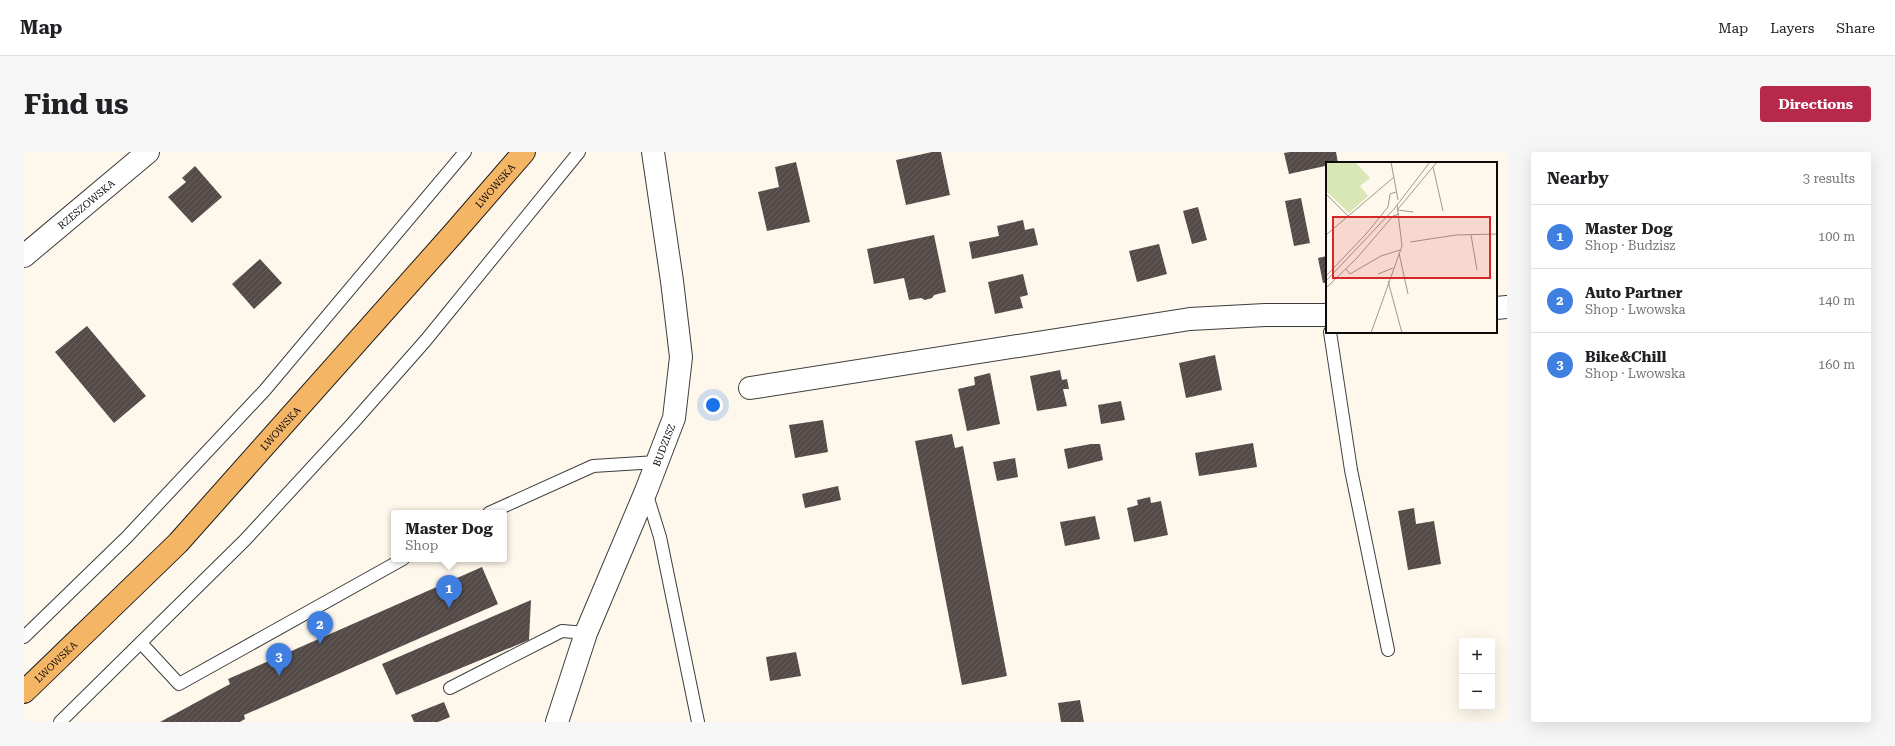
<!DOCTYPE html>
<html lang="en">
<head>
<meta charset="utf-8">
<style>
	body { margin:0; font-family:"Roboto Serif",serif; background:#f6f6f6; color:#202124 }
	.controls { position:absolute; right:12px; bottom:12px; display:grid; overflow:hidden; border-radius:4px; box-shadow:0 4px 16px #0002 }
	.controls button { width:36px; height:36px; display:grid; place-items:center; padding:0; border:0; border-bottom:1px solid #e0e0e0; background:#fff; color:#202124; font:20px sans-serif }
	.you { position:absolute; left:689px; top:253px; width:14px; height:14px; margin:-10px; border:3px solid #fff; border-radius:50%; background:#1a73e8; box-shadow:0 0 0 6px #1a73e833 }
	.badge { display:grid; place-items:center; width:26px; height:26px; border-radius:50%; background:#b6294b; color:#fff; font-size:13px; font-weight:700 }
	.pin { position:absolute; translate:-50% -33px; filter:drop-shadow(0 1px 2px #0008) }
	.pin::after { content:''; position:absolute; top:21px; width:14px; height:12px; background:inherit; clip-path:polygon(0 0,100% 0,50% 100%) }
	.popup { position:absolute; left:367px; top:358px; width:116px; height:52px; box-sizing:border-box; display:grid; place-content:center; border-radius:4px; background:#fff; filter:drop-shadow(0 1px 3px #0005); font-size:13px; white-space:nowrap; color:#757577 }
	.popup b { font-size:15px; color:#202124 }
	.popup::after { content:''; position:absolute; left:50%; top:100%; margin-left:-8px; border:8px solid transparent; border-top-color:#fff }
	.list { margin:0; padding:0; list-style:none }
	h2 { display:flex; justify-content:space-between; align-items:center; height:52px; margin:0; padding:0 16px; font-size:17px }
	h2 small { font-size:13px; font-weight:400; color:#757577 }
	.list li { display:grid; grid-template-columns:26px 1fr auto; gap:12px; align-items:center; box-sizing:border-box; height:64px; padding:0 16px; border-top:1px solid #e0e0e0 }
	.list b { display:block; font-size:15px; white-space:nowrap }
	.list p { margin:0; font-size:13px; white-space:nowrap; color:#757577 }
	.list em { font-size:13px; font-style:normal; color:#757577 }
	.map { position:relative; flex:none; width:1483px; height:570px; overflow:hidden; border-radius:4px }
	header { display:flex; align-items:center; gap:24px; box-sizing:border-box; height:56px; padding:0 20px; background:#fff; border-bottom:1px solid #e0e0e0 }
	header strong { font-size:19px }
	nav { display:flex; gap:22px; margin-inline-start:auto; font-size:14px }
	.intro { display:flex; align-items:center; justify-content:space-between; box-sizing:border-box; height:96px; padding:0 24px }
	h1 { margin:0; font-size:28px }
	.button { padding:10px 18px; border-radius:4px; background:#b6294b; color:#fff; font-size:14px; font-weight:700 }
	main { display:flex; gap:24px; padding:0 24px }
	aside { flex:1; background:#fff; border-radius:4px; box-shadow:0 4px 16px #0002 }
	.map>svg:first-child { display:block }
	.building { fill:url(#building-hatch) }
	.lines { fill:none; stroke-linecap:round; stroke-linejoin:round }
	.lane-casing { stroke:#3e3e3e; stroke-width:14 }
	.street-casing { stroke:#3e3e3e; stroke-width:24 }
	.primary-casing { stroke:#1c1c1c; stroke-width:24 }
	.lane { stroke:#fff; stroke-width:12 }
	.street { stroke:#fff; stroke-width:22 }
	.primary { stroke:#f4b565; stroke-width:22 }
	.labels { text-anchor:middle; stroke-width:4; stroke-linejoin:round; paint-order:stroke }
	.street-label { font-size:10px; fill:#0b0b0b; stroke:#fff }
	.inset-road { fill:none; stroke:#9d9991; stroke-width:1 }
	.view { fill:#d62828; fill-opacity:0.15; stroke:#d62828; stroke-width:2 }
	.inset-edge { fill:none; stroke:#0b0b0b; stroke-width:2 }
</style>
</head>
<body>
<header>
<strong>Map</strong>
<nav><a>Map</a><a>Layers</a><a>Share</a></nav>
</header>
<div class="intro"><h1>Find us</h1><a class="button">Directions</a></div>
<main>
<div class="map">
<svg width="1483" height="570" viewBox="0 0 1483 570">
	<defs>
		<pattern id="building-hatch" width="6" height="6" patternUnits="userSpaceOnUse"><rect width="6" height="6" fill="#544a48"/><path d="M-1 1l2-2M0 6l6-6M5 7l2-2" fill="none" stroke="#68605e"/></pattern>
	</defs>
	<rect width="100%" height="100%" fill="#fef7eb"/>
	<!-- building -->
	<path class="building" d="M908 0H917L926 43 882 53 872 8Z
		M1266 0H1312L1314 11H1303V22L1301 14 1265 22 1260 1Z
		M772 10 786 70 743 79 734 40 755 35 751 15Z
		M171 14 198 45 168 71 144 45 162 30 158 26Z
		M1277 46 1286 91 1270 94 1261 49Z
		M1174 55 1183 88 1168 92 1159 59Z
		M999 68 1001 78 1010 76 1014 93 948 107 945 90 975 84 973 74Z
		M910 83 922 140 910 143 908 146 901 148 897 146 885 148 880 126 850 132 843 97Z
		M1135 92 1143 122 1113 130 1105 99Z
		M1303 104V130L1299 131 1294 106Z
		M236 107 258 131 230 157 208 132Z
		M999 122 1004 143 996 145 999 156 971 162 964 130Z
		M63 174 122 244 90 271 31 200Z
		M1191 203 1198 238 1162 246 1155 211Z
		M1036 218 1038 228 1043 227 1045 237H1039L1043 254 1013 259 1006 224Z
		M966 221 976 272 943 279 934 237 951 233 950 225Z
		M1097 249 1101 268 1077 272 1074 253Z
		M799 268 804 300 771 306 765 273Z
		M928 282 931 296 939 294 983 524 938 533 891 289Z
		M1229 291 1233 315 1175 324 1171 301Z
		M1067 292H1076L1079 308 1044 317 1040 297Z
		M991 306 994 325 973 329 969 310Z
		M814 334 817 348 781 356 778 342Z
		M1126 345 1127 351 1137 349 1144 383 1110 390 1103 356 1114 353 1113 348Z
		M1390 356 1392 372 1410 369 1417 412 1384 418 1374 359Z
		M1071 364 1076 387 1041 394 1036 370Z
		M458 415 474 452 220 563 221 567 216 570H136L206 532 204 527Z
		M507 448 505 488 372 543 358 512Z
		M772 500 777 524 746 529 742 505Z
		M1056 548 1060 570H1037L1034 551Z
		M420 550 426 565 414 570H390L387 563Z"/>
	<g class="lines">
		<!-- lane casing -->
		<g class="lane-casing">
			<path id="lane" d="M1306 180 1327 318 1364 498
				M622 340 636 385 674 570
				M465 361 569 314 633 310
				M0 485 103 385 241 238 441 0
				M117 491 155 532 379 407
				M426 536 538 479 562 481
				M36 570 221 388 328 272 402 188 555 0"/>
		</g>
		<!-- street casing -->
		<g class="street-casing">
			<g id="street">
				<path id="s1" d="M0 104 124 0"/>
				<path d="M1472 156 1483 155"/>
				<path d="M726 236 1166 167 1241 163H1303"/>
				<path id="s2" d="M533 570 562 481 622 339 650 266 657 205 648 129 629 0"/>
			</g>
		</g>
		<!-- primary casing -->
		<g class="primary-casing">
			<g id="primary">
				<path id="s3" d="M0 540 154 391 428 83 500 0"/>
			</g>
		</g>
		<!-- lane -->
		<use href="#lane" class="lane"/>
		<!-- street -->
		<use href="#street" class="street"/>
		<!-- primary -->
		<use href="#primary" class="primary"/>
	</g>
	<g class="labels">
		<!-- street labels -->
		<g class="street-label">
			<text dy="4" stroke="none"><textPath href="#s3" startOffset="692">LWOWSKA</textPath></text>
			<text dy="4" stroke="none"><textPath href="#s1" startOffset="81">RZESZOWSKA</textPath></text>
			<text dy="4" stroke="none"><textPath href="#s3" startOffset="368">LWOWSKA</textPath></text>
			<text dy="4" stroke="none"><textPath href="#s2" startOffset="297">BUDZISZ</textPath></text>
			<text dy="4" stroke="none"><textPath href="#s3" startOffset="44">LWOWSKA</textPath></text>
		</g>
	</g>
	<!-- overview -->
	<g transform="translate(1302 10)">
		<rect width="171" height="171" fill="#fef7eb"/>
		<path d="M0 0H29L44 16 34 24 42 34 23 51 0 29Z" fill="#d9e7b6"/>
		<path class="inset-road" d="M65 0 72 38M107 5 117 49M0 32 22 54M72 47 111 0M72 48 87 50M0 73 68 15M145 73 151 108M84 80 130 73 171 72M73 91 82 132M20 107 24 112 55 94 74 88M52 112 67 106M0 114 40 72 62 45 64 32 70 30M0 119 68 47 104 0M62 119 76 171M0 126 31 96 67 54 73 52M45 171 76 84 71 43"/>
		<path class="view" d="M7 55H164V116H7Z"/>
		<rect width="171" height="171" class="inset-edge"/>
	</g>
</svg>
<div class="controls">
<button>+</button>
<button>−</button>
</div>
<div class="you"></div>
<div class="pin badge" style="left:425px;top:456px;background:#3f7fe0">1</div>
<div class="popup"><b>Master Dog</b>Shop</div>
<div class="pin badge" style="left:296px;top:492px;background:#3f7fe0">2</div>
<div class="pin badge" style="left:255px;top:524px;background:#3f7fe0">3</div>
</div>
<aside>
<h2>Nearby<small>3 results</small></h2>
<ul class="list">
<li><span class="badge" style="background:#3f7fe0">1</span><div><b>Master Dog</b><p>Shop · Budzisz</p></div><em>100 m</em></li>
<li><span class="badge" style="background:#3f7fe0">2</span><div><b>Auto Partner</b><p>Shop · Lwowska</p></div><em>140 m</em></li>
<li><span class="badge" style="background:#3f7fe0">3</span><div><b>Bike&amp;Chill</b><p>Shop · Lwowska</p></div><em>160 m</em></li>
</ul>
</aside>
</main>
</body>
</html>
